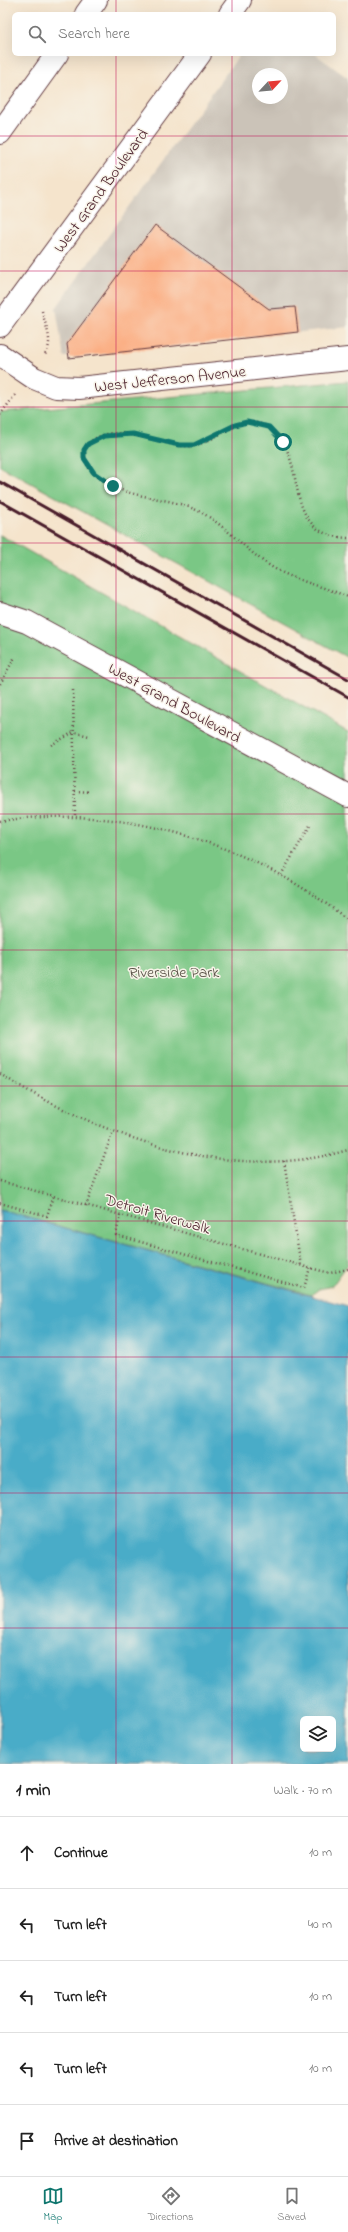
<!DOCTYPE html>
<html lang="en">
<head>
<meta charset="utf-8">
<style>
	body { margin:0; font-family:"Indie Flower",sans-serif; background:#f2f2f2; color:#222 }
	.controls { position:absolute; right:12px; bottom:12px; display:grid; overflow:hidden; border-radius:6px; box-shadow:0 4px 16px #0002 }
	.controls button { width:36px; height:36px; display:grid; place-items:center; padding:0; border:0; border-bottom:1px solid #e0e0e0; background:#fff; color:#222; font:20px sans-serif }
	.compass { position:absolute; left:252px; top:68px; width:36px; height:36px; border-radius:50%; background:#fff; box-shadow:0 4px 16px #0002; rotate:64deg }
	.stop { position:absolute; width:12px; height:12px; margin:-9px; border:3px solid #0f766e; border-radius:50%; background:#fff }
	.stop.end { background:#0f766e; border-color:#fff; box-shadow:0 1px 4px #0008 }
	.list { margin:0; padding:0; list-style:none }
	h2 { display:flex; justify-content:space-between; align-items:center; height:52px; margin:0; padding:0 16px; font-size:17px }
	h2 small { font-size:13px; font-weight:400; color:#767676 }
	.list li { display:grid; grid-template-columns:26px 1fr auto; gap:12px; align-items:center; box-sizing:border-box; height:72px; padding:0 16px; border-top:1px solid #e0e0e0 }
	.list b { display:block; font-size:15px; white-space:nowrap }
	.list em { font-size:13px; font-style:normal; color:#767676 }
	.icon { flex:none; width:22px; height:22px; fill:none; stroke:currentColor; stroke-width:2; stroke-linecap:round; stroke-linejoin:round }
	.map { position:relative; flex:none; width:348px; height:1764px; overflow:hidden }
	.search { position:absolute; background:#fff; box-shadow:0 4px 16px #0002; left:12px; right:12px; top:12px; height:44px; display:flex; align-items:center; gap:10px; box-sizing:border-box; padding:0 14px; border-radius:6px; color:#767676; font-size:15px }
	.sheet { height:412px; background:#fff }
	nav { display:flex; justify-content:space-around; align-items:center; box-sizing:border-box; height:56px; border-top:1px solid #e0e0e0; background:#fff; font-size:11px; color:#767676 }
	nav a { display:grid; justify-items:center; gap:2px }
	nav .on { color:#0f766e }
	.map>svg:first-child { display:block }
	.industrial { fill:#cbc3b8; fill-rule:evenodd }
	.green { fill:#7ac785; stroke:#627358 }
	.water { fill:#49acc8; stroke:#4a667a; fill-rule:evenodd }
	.building { fill:#fbaf84 }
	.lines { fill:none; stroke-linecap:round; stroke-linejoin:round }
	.minor-casing { stroke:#643d43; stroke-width:24 }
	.path { stroke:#643d43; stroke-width:2.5; stroke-dasharray:1 3; stroke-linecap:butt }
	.minor { stroke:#fff; stroke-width:22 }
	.rail { stroke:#4a1f2b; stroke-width:3 }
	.route { stroke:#0f766e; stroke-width:5 }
	.grid { fill:none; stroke:#c2185b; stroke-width:1; stroke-opacity:0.55 }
	.labels { text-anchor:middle; stroke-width:3; stroke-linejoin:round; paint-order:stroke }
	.street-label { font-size:16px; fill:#4a1f2b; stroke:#f7f3e8 }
	.park-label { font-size:16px; fill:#585146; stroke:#f7f3e8 }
</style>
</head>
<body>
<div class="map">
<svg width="348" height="1764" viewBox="0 0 348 1764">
	<rect width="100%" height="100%" fill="#f7f3e8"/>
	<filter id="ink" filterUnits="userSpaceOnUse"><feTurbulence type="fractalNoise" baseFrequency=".025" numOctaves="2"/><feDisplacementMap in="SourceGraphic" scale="8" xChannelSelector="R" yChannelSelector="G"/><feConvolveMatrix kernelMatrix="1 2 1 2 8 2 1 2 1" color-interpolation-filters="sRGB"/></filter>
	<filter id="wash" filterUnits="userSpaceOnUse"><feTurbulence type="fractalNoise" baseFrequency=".012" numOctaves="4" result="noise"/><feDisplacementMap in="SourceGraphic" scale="16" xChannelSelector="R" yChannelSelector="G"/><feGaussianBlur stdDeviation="0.9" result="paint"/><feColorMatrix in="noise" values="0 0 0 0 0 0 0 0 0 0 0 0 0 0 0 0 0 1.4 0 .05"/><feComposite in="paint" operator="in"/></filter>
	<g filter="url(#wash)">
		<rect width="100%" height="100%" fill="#f5e4cc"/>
		<!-- industrial -->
		<path class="industrial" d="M240 54H315L348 78V327L64 357 56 308ZM258 74H282V98H258Z"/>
		<!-- green -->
		<path class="green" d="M348 381V658L0 466V412Z
			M0 535 348 732V1264L332 1286 319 1289 311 1295 0 1210Z"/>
		<!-- water -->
		<path class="water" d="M0 1210 348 1306V1764H0ZM303 1719H333V1749H303Z"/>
		<g id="blocks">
			<!-- building -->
			<path class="building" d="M155 225 269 309 295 307 298 332 69 358 67 344Z"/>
		</g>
	</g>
	<g filter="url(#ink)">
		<use href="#blocks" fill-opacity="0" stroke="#643d43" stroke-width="1"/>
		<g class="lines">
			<!-- minor casing -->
			<g class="minor-casing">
				<path id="minor" d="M86 14 96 0
					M230 14 240 0
					M0 133 57 54
					M0 326 200 54
					M0 355 34 378 56 387 79 388 348 359
					M0 613 27 622 348 796"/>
			</g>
			<!-- path -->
			<path class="path" d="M42 311C45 326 55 342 44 356
				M0 415 15 395
				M348 538C280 535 309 464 275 433 244 404 219 444 189 446 159 447 106 414 84 450 84 463 91 473 102 480 128 499 165 496 194 509 224 522 244 550 272 567 295 581 323 586 348 597
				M0 684 15 657
				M73 690 75 815
				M51 745 74 732 89 736
				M75 791 90 792
				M0 821C123 803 251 843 348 920
				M281 875 311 824
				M0 1074C100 1136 230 1185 348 1150
				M284 1161 301 1266
				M0 1181 310 1268 330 1273 348 1269
				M0 1203 47 1216 53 1196
				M86 1206 113 1131
				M120 1215 116 1235 304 1288 310 1268"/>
			<!-- minor -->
			<use href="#minor" class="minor"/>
			<!-- rail -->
			<path class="rail" d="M0 482 348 679
				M0 501 348 697"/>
		</g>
	</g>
	<g class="lines" filter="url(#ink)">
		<!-- route -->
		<path class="route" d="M113 486 94 473 84 458V450L88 444 104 436 133 434 179 445H194L235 425 247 422 269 427 283 442"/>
	</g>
	<!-- grid -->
	<path class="grid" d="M116 0V14M232 0V14M116 54V1764M232 54V1764M0 136H348M0 271H348M0 407H348M0 543H348M0 678H348M0 814H348M0 950H348M0 1086H348M0 1221H348M0 1357H348M0 1493H348M0 1628H348"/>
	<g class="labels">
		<!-- street labels -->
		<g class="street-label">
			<text transform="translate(100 190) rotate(-54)" y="6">West Grand Boulevard</text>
			<text transform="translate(170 378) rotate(-6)" y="6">West Jefferson Avenue</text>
			<text transform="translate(175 702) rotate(29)" y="6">West Grand Boulevard</text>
			<text transform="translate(158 1213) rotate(16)" y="6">Detroit Riverwalk</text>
		</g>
		<!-- park labels -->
		<g class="park-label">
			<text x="174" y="977">Riverside Park</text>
		</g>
	</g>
</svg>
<div class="controls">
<button><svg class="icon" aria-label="layers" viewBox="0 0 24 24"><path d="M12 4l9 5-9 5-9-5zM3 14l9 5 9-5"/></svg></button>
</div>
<svg class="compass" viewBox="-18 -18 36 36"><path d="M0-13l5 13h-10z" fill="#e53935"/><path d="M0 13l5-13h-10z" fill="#767676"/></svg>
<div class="stop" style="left:283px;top:442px"></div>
<div class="stop end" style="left:113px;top:486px"></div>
<div class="search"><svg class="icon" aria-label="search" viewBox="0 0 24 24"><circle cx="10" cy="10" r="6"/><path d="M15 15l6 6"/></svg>Search here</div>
</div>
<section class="sheet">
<h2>1 min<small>Walk · 70 m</small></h2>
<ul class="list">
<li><svg class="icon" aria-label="ahead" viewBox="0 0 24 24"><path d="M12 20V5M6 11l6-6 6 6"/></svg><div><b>Continue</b></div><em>10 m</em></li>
<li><svg class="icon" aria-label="left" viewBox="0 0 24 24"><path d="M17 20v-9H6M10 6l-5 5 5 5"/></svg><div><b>Turn left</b></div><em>40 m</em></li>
<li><svg class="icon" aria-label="left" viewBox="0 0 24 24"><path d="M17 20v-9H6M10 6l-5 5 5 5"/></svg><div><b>Turn left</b></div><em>10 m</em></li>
<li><svg class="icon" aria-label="left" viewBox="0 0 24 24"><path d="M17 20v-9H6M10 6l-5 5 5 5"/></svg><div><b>Turn left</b></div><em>10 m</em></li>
<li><svg class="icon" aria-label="arrive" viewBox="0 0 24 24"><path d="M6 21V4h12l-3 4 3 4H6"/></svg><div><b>Arrive at destination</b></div></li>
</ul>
</section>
<nav>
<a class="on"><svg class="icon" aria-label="map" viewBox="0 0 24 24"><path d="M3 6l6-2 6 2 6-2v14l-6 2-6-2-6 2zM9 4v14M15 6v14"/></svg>Map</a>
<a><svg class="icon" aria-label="directions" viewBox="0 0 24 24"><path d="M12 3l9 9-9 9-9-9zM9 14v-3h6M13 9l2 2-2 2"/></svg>Directions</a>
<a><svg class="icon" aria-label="saved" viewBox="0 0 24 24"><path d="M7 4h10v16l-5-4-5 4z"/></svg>Saved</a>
</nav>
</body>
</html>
